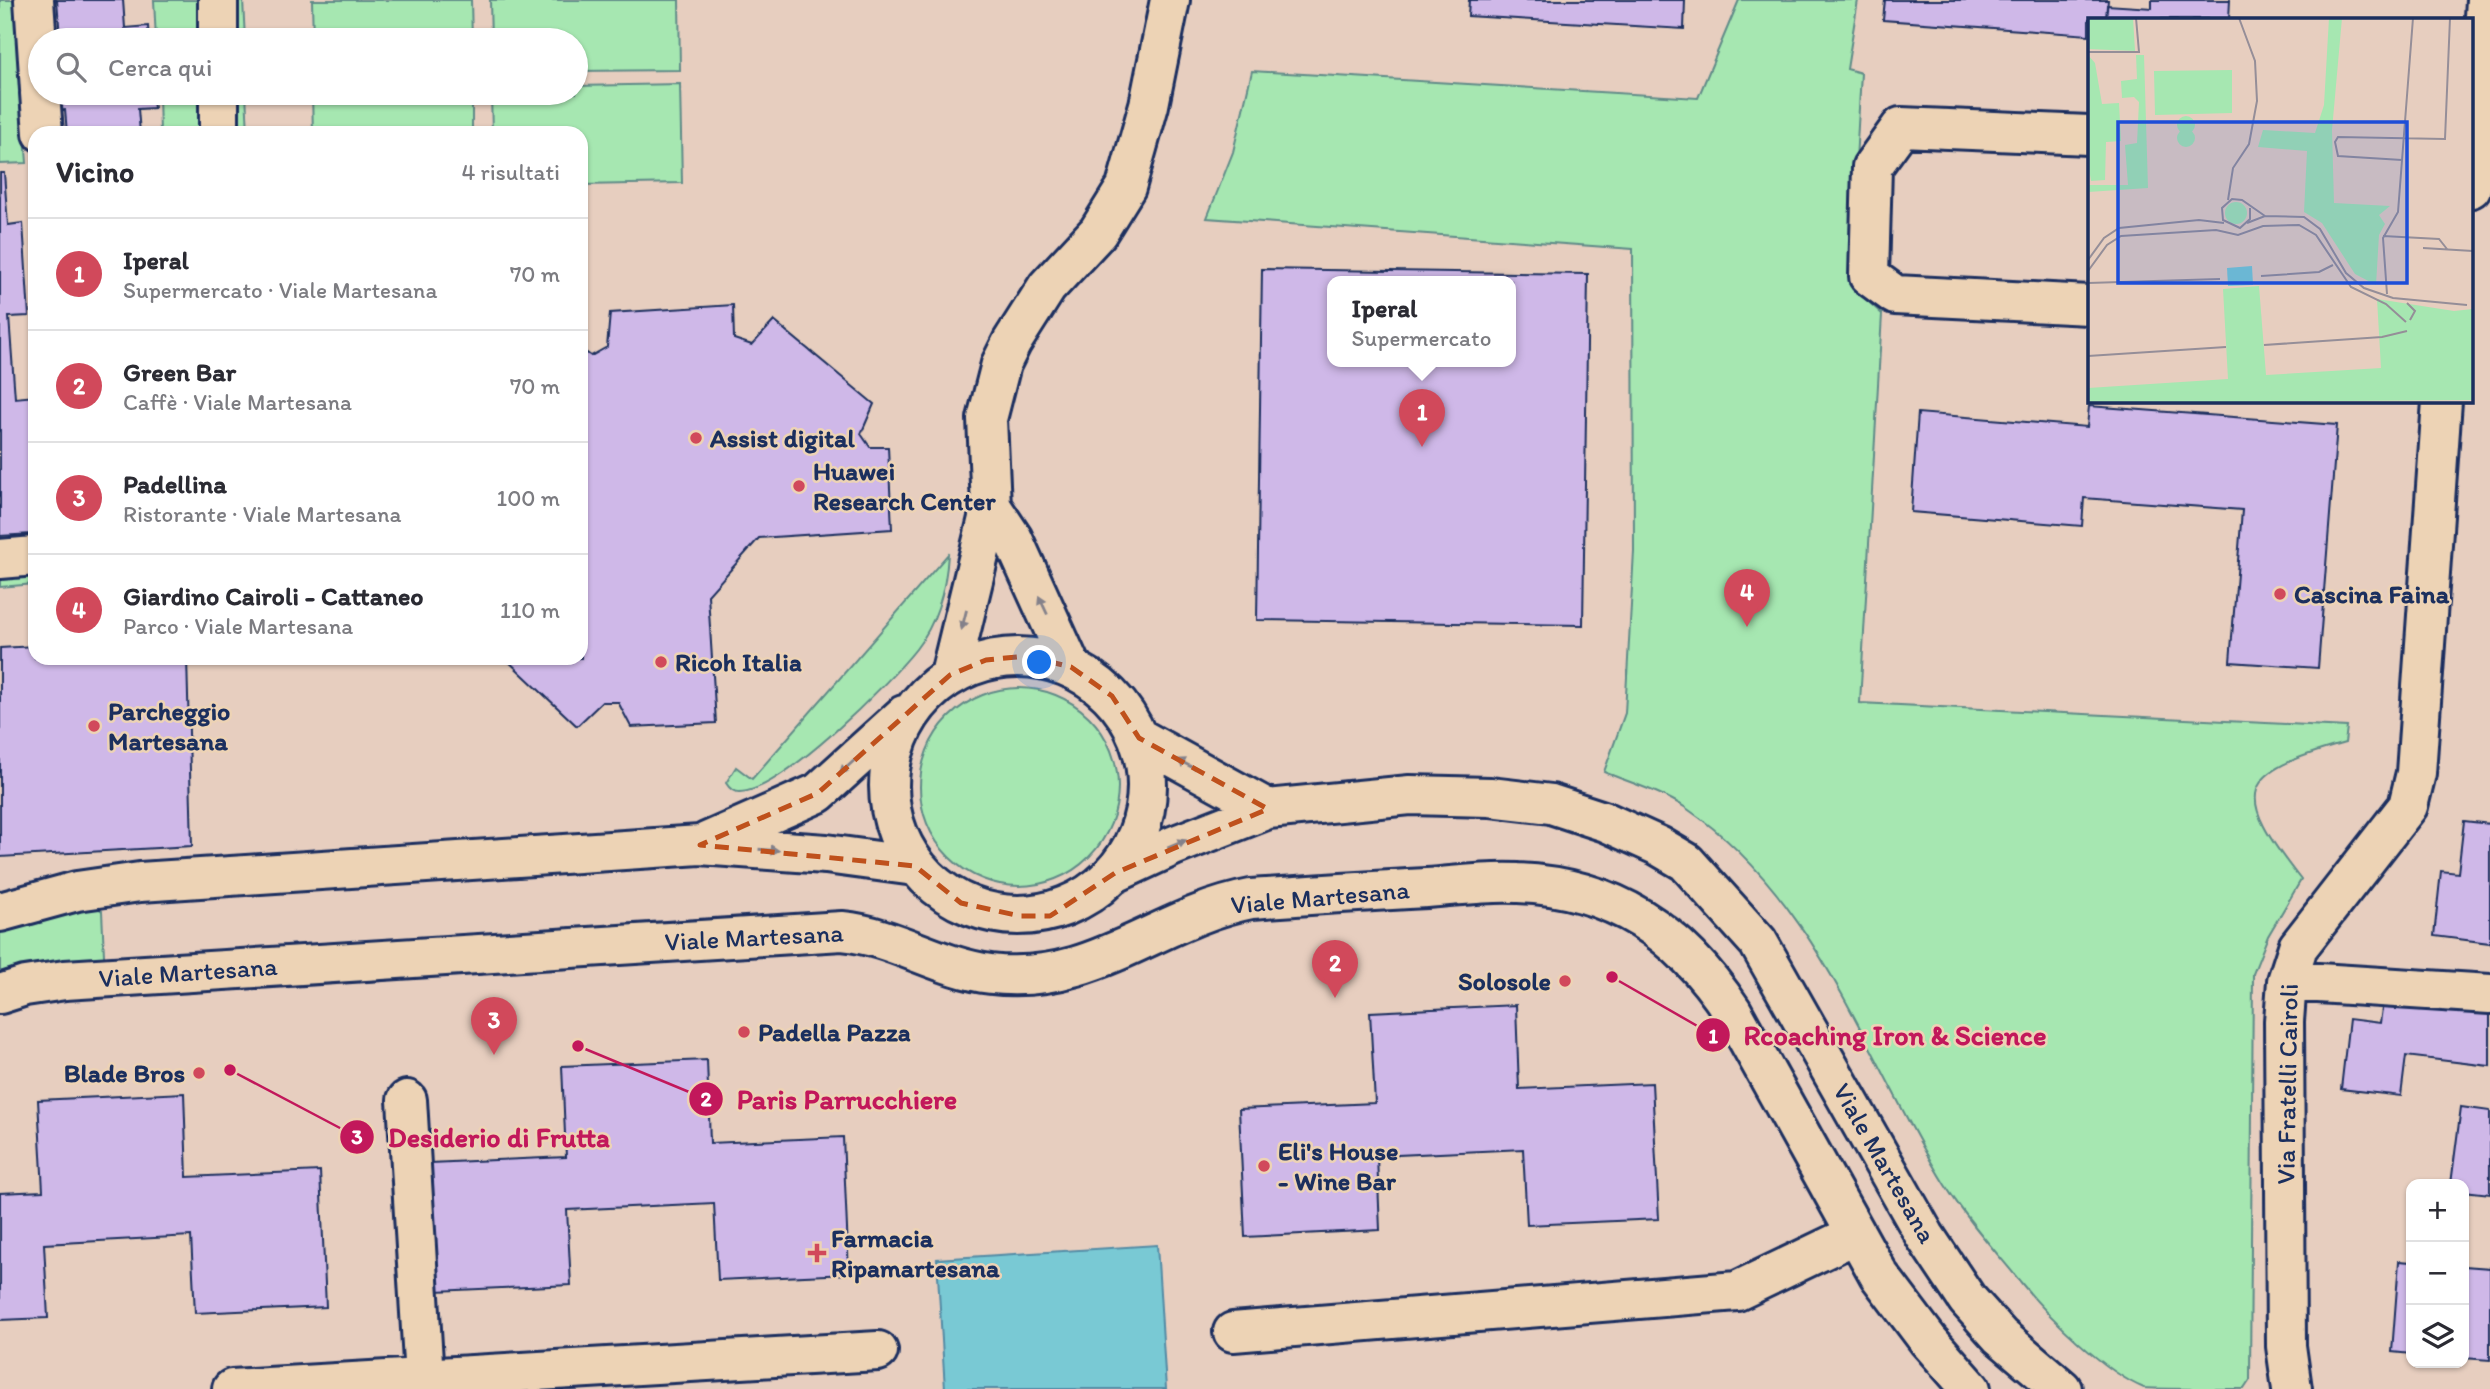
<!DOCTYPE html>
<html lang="it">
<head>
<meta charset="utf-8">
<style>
	body { margin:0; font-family:Itim,sans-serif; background:#f2f2f3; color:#2b2b33 }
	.controls { position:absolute; right:21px; bottom:21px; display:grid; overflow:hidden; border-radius:14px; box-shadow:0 2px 5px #0004 }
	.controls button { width:63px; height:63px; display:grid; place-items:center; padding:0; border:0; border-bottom:2px solid #e1e1e2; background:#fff; color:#2b2b33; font:35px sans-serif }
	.you { position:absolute; left:1040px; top:663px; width:24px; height:24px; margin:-18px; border:5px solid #fff; border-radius:50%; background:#1a73e8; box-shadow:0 0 0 10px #1a73e833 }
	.badge { display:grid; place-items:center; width:46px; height:46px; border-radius:50%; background:#d1495b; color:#fff; font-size:23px; font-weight:700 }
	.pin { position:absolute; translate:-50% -58px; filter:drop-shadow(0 2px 4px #0008) }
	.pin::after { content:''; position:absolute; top:37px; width:24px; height:21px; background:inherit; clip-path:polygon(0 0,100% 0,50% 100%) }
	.popup { position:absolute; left:1327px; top:276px; width:189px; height:91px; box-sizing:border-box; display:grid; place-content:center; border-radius:14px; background:#fff; filter:drop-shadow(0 2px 5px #0005); font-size:23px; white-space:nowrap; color:#7c7c81 }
	.popup b { font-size:26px; color:#2b2b33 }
	.popup::after { content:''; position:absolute; left:50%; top:100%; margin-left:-14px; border:14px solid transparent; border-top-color:#fff }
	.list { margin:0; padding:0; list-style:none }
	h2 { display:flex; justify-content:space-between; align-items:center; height:91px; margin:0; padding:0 28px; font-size:30px }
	h2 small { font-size:23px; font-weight:400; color:#7c7c81 }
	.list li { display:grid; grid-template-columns:46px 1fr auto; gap:21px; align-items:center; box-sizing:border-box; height:112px; padding:0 28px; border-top:2px solid #e1e1e2 }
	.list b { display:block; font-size:26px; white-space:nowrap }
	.list p { margin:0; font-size:23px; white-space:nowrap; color:#7c7c81 }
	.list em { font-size:23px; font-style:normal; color:#7c7c81 }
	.icon { flex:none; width:38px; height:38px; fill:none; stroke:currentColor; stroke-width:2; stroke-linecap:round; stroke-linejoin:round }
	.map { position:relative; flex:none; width:2490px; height:1389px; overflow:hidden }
	.search { position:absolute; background:#fff; box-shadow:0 2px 5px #0004; left:28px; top:28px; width:560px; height:77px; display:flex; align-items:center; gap:18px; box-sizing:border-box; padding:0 24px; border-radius:38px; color:#7c7c81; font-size:26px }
	.panel { position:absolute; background:#fff; box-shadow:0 2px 5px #0004; left:28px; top:126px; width:560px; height:539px; border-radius:21px }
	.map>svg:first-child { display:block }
	.green { fill:#a6e7b1; stroke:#608b88; stroke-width:2 }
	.water { fill:#79c9d4; stroke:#538ba5; stroke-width:2 }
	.building { fill:#cfb8e8; stroke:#1b2f5e; stroke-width:2; fill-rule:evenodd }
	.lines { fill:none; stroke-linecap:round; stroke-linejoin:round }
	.minor-casing { stroke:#1b2f5e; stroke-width:44 }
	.minor { stroke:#edd3b5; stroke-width:38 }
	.oneway { fill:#84818a }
	.marked { fill:none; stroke:#bf511c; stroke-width:5; stroke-dasharray:14 9; stroke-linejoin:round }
	.poi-dot { fill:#d1495b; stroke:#edd3b5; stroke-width:2.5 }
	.labels { text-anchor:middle; stroke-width:5; stroke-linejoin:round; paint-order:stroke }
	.poi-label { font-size:26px; font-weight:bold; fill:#1b2f5e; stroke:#edd3b5; text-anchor:start }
	.street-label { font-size:26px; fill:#1b2f5e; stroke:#edd3b5 }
	.inset-road { fill:none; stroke:#958e98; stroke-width:2 }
	.view { fill:#1d4ed8; fill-opacity:0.15; stroke:#1d4ed8; stroke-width:3.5 }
	.inset-edge { fill:none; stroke:#1b2f5e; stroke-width:3.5 }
	.leader { fill:none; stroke:#c2185b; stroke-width:2.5 }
	.callout-dot { fill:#c2185b; stroke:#edd3b5; stroke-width:2.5 }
	.mark-label { font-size:21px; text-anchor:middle; font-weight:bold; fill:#fff }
	.callout-label { font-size:28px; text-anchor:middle; font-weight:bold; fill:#c2185b; stroke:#edd3b5; stroke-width:5; stroke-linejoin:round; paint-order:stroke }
</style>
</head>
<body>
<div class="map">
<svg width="2490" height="1389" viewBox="0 0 2490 1389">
	<rect width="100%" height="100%" fill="#e7cebf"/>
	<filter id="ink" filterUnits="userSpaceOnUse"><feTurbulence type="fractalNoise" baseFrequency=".0143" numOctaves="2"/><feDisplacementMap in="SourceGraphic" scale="14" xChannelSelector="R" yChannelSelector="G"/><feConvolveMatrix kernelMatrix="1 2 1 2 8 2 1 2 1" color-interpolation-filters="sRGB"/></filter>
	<g filter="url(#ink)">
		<!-- green -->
		<path class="green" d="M0 0H15L27 163 0 164Z
			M154 0H243L245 40H156Z
			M312 0H471L472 40H313Z
			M490 0H679L680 70 576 71V40H491Z
			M1739 0H1858L1847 69 1861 73 1849 284 1882 314 1860 703 2347 727 2345 743C2238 773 2232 792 2301 880L2268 936 2253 974 2250 1380 2244 1389C2225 1389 2157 1389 2144 1388 2106 1373 2049 1317 2023 1285 1997 1253 1967 1220 1945 1185 1864 1055 1819 899 1686 808 1662 792 1631 783 1604 772L1625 713 1634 551 1633 249 1207 218 1233 152 1252 71 1698 98Z
			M680 84 682 183 581 185V133H492L491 93H576V86Z
			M159 93H246L248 133H160Z
			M312 93H472V133H313Z
			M35 548V584L0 587V551Z
			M948 554C946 588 938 621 916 649 890 682 780 793 739 792 733 792 729 788 726 783L736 767 752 779Z
			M920 787a99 99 0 1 1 198 0a99 99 0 1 1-198 0Z
			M77 891 102 911 105 978 0 994V912Z"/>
		<!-- water -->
		<path class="water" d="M1157 1245 1166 1389H945L937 1259Z"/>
		<!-- building -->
		<path class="building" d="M57 0H123L125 28 148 26 149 40H46L60 37Z
			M1469 0H1685L1684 29 1468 16Z
			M1885 0H2108L2106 19H2089V35L1883 20Z
			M2152 0H2230L2229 19H2106L2107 5 2152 8Z
			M49 93H152L154 108 138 109 140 133H67L65 110 51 111Z
			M0 173H4L8 225 23 223 29 316 9 317 15 398 35 396V478L28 479 32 534 0 536Z
			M1262 269 1588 274 1583 625 1257 620ZM1333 281H1511V361H1333Z
			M733 305 734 339 752 345 774 321 874 404 861 434 870 447H888L892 529 759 538 708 595 716 723 631 727 618 702H602L577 726 505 658H581V349L591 356 607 347 610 313Z
			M2089 406 2337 425 2318 668 2230 662 2242 510 2084 498 2082 526 1911 512 1918 413 2087 427Z
			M35 646V658H187L192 846 0 857V648Z
			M2464 821 2490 824V943L2434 936 2441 871 2458 873Z
			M2384 994 2490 1006V1066L2406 1056 2401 1096 2341 1089 2349 1019 2380 1023Z
			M1516 1005 1519 1089 1652 1083 1659 1219 1527 1225 1523 1149 1377 1156 1380 1230 1245 1237 1239 1109 1375 1103 1370 1012Z
			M707 1060 710 1143 843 1137 849 1274 718 1280 714 1203 567 1210 571 1285 436 1291 430 1163 566 1157 562 1066Z
			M184 1093 187 1177 320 1171 326 1307 195 1313 191 1236 44 1244 48 1318 0 1320V1193L43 1191 38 1100Z
			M2461 1107 2490 1111V1194L2464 1191V1184H2451Z
			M2399 1261 2411 1262V1354L2392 1352Z
			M2464 1266 2490 1268V1360L2464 1358Z"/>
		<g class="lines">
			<!-- minor casing -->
			<g class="minor-casing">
				<path id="minor" d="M34 0 40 90
					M218 0V40
					M40 93 43 133
					M219 93V133
					M2089 135 1901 127 1872 167 1869 276 1895 295 2089 305
					M2471 188 2477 150 2486 0
					M0 559 35 556
					M889 786a129 129 0 1 1 258 0a129 129 0 1 1-258 0Z
					M1071 667 1013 539 991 506 987 419 1001 364 1012 342 1047 287 1098 232 1126 187 1149 105 1170 0
					M950 675 991 506
					M1139 738 1268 809
					M707 842 818 793 904 715
					M1115 873 1173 846 1268 809 1410 795 1490 797 1551 804 1606 822 1659 846 1686 862 1758 942 1925 1236 1967 1299 2000 1336 2062 1389
					M0 912 77 891 140 882 700 845 826 854 915 866
					M2287 981 2490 994
					M0 994 25 986 65 980 842 931C895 936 939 968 991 974 1094 986 1157 917 1251 899 1310 895 1368 891 1427 888 1457 886 1488 881 1518 883 1614 887 1680 932 1732 1011L1879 1275 1928 1340 1971 1389
					M407 1100 424 1378
					M1233 1332 1737 1291 1854 1235
					M232 1389 878 1351
					M2292 1389 2286 1346 2284 1021 2287 981 2298 947 2408 806 2416 773 2442 401"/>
			</g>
			<!-- minor -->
			<use href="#minor" class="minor"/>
		</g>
		<!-- one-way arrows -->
		<defs><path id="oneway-solid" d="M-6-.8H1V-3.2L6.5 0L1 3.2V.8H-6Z" transform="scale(1.75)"/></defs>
		<g class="oneway">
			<use href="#oneway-solid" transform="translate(1043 605) rotate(-115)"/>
			<use href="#oneway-solid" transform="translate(964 620) rotate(104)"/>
			<use href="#oneway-solid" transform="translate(1186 764) rotate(-152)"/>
			<use href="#oneway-solid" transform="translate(847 767) rotate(138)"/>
			<use href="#oneway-solid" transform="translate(1177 844) rotate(-23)"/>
			<use href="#oneway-solid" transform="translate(769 850) rotate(4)"/>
		</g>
	</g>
	<!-- marked area -->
	<path class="marked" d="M1026 656 1071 667 1112 696 1139 738 1268 809 1115 873 1050 916H1020L961 903 915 866 700 845 818 793 950 675 986 660Z"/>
	<!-- markers -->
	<g class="poi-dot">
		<circle cx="696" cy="438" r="7"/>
		<circle cx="799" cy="486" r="7"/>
		<circle cx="2280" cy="594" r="7"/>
		<circle cx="661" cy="662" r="7"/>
		<circle cx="94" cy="726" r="7"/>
		<circle cx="1565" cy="981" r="7"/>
		<circle cx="744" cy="1032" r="7"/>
		<circle cx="199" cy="1073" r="7"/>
		<circle cx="1264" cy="1166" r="7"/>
		<path d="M813.5 1242.5h7v7h7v7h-7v7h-7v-7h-7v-7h7z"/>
	</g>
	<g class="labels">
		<!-- poi labels -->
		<g class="poi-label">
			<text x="710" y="447">Assist digital</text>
			<text x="813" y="480">Huawei<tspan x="813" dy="30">Research Center</tspan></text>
			<text x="2294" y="603">Cascina Faina</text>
			<text x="675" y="671">Ricoh Italia</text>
			<text x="108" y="720">Parcheggio<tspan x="108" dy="30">Martesana</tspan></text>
			<text x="1551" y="990" text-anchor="end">Solosole</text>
			<text x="758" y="1041">Padella Pazza</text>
			<text x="185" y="1082" text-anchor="end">Blade Bros</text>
			<text x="1278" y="1160">Eli's House<tspan x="1278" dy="30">- Wine Bar</tspan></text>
			<text x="831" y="1247">Farmacia<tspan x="831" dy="30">Ripamartesana</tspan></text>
		</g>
		<!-- street labels -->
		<g class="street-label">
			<text transform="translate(1320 897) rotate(-5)" y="9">Viale Martesana</text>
			<text transform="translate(754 937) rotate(-3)" y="9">Viale Martesana</text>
			<text transform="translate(188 972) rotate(-4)" y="9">Viale Martesana</text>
			<text transform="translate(2287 1084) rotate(-89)" y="9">Via Fratelli Cairoli</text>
			<text transform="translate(1885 1163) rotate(60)" y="9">Viale Martesana</text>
		</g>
	</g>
	<!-- overview -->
	<g transform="translate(2088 18)">
		<rect width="385" height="385" fill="#e7cebf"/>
		<path d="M0 0H45L47 33 0 31ZM241 0H254L244 112 246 185 302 188 291 197 297 206 291 217 288 267 267 256 234 205 216 194 219 133 170 129 175 112 227 115 236 87ZM0 37 7 45 14 86 31 85 33 123 18 124 17 162 3 163 0 145ZM48 37H56L60 170 0 174V167H40L37 127 49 125 51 84 46 79 34 80 33 63 49 61ZM144 52V95L67 97 66 53ZM89 107a9 9 0 1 1 18 0a9 9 0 1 1-18 0ZM89 120a9 9 0 1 1 18 0a9 9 0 1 1-18 0ZM137 195a11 11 0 1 1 22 0a11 11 0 1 1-22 0ZM171 268 178 357 293 350 289 281 366 293 385 291V382L0 385V370L140 361 135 271Z" fill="#a6e7b1"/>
		<path d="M164 248 165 267 140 268 139 250Z" fill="#79c9d4"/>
		<path class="inset-road" d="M0 34H51L48 0M314 142 250 138 247 124 250 119 357 121 362 0M140 182 145 150 161 126 169 83 167 43 151 0M162 190V201L152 210 135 202 134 190 144 181 154 182 177 198M159 205 177 198 216 199 232 211 258 255 276 270 305 280 379 287M295 218 351 221 359 231M335 230 385 233M0 242 16 220 31 210 111 202 136 205M0 253 19 227 33 218 128 212 150 217 175 208 211 207 228 217 263 269 298 286 318 304M173 258 231 254 245 247M0 265 132 261M299 276 295 220 310 194 325 0M319 285 327 293 322 302M176 327 294 319 319 313M0 338 138 329"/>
		<path class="view" d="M30 104H319V265H30Z"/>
		<rect width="385" height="385" class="inset-edge"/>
	</g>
	<!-- callouts -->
	<path class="leader" d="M1612 977L1713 1035M578 1046L706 1099M230 1070L357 1137"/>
	<g class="callout-dot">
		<circle cx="1612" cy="977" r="7"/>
		<circle cx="578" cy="1046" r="7"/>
		<circle cx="230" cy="1070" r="7"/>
		<circle cx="1713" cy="1035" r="18"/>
		<circle cx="706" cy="1099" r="18"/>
		<circle cx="357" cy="1137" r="18"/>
	</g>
	<g class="mark-label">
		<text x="1713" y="1043">1</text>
		<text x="706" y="1106">2</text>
		<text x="357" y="1144">3</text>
	</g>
	<g class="callout-label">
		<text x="1895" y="1045">Rcoaching Iron &amp; Science</text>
		<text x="847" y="1109">Paris Parrucchiere</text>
		<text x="499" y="1147">Desiderio di Frutta</text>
	</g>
</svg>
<div class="controls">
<button>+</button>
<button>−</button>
<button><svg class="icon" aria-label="layers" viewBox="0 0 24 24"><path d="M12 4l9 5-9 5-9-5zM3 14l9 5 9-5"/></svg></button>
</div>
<div class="you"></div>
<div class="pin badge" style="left:1422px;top:447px">1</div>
<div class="popup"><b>Iperal</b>Supermercato</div>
<div class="pin badge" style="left:1335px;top:998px">2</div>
<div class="pin badge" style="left:494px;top:1055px">3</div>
<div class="pin badge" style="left:1747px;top:627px">4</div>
<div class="search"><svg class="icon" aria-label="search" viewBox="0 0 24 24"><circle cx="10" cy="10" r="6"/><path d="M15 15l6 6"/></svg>Cerca qui</div>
<section class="panel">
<h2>Vicino<small>4 risultati</small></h2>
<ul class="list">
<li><span class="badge">1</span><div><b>Iperal</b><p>Supermercato · Viale Martesana</p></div><em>70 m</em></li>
<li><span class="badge">2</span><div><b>Green Bar</b><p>Caffè · Viale Martesana</p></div><em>70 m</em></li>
<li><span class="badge">3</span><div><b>Padellina</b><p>Ristorante · Viale Martesana</p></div><em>100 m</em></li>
<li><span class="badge">4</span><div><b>Giardino Cairoli - Cattaneo</b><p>Parco · Viale Martesana</p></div><em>110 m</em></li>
</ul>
</section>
</div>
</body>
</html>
